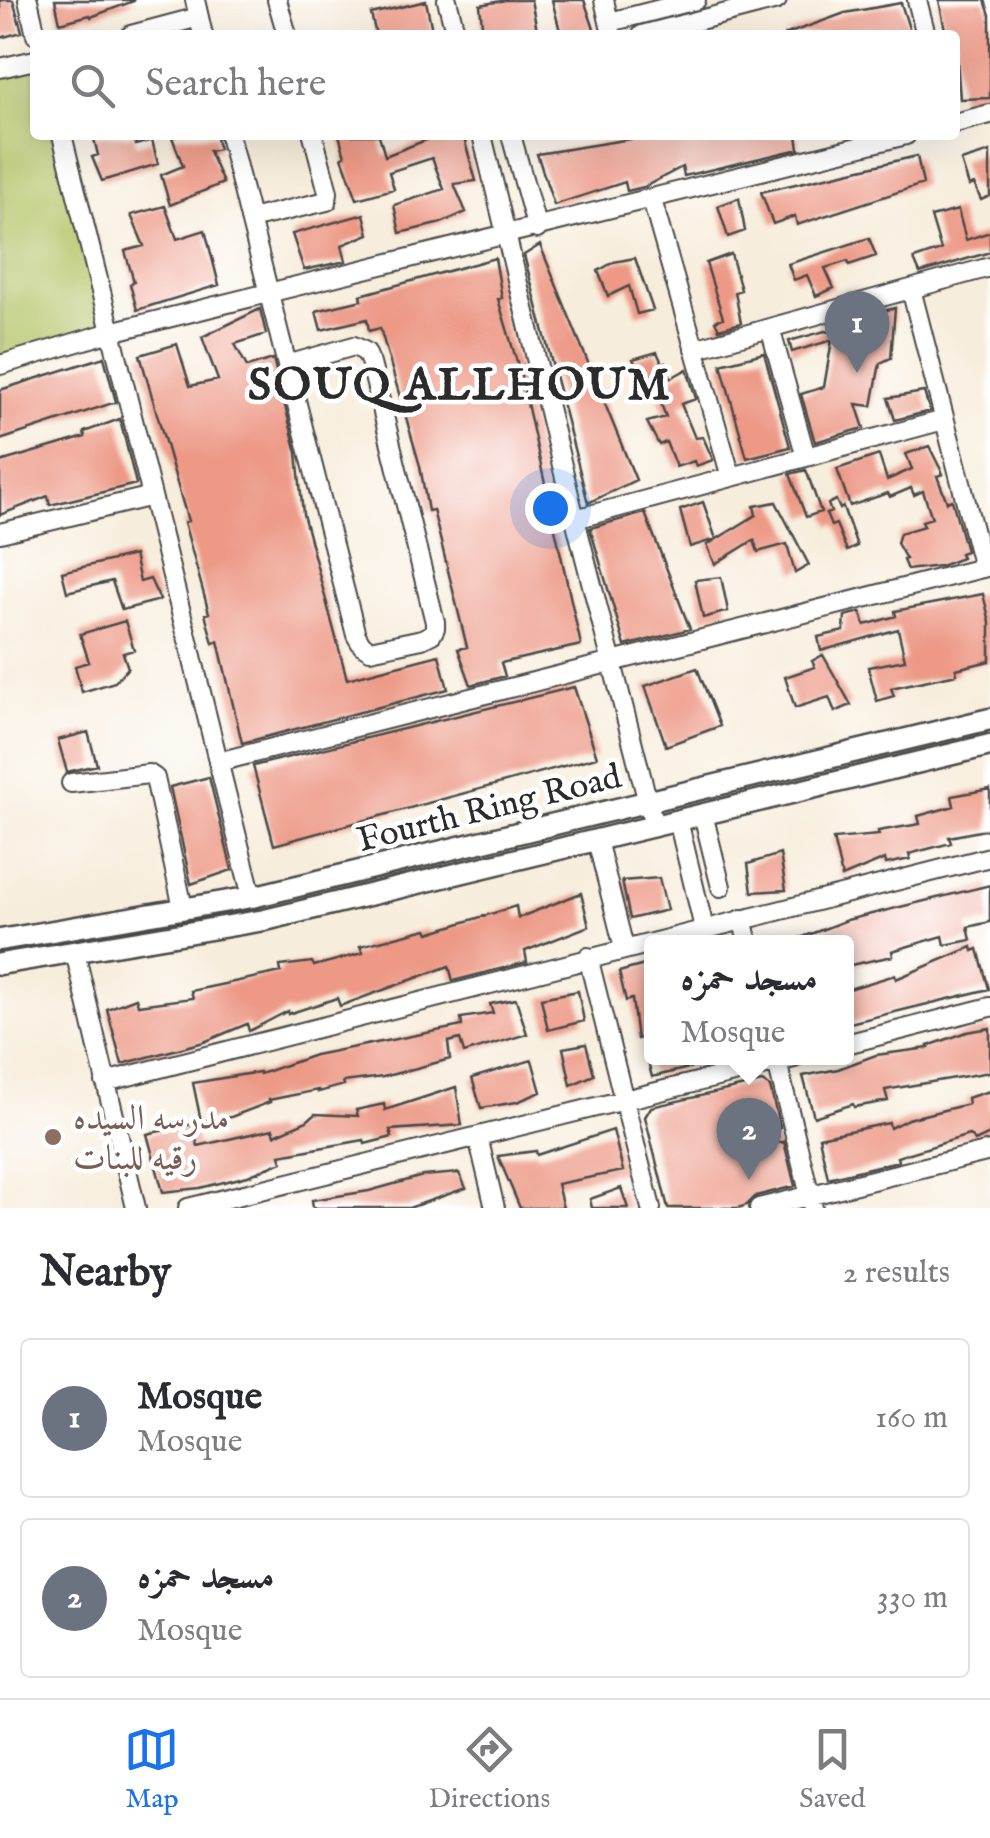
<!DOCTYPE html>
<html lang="en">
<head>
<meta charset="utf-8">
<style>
	body { margin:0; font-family:"IM FELL English",Amiri,serif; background:#f7f7f7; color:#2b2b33 }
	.you { position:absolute; left:550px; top:508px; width:35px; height:35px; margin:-25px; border:8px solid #fff; border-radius:50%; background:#1a73e8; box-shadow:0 0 0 15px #1a73e833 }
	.badge { display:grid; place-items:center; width:65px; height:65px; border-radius:50%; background:#1a73e8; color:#fff; font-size:32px; font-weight:700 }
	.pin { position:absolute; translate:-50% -82px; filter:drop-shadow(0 2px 5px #0008) }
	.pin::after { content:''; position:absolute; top:52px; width:35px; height:30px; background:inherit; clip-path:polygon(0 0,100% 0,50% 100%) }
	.popup { position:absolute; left:644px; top:935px; width:210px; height:130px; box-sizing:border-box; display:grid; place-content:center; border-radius:10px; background:#fff; filter:drop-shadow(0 2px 8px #0005); font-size:32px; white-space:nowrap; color:#7c7c81 }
	.popup b { font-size:38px; color:#2b2b33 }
	.popup::after { content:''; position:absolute; left:50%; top:100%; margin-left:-20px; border:20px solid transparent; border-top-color:#fff }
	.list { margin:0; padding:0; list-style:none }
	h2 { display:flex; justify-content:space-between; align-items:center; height:130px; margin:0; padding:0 40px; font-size:42px }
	h2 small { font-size:32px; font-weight:400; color:#7c7c81 }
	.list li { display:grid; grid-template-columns:65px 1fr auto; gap:30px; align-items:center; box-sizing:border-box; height:160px; margin:0 20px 20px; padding:0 20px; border:2px solid #e1e1e2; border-radius:10px }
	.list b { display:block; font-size:38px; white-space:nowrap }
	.list p { margin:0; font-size:32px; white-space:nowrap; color:#7c7c81 }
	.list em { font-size:32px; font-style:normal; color:#7c7c81 }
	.icon { flex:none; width:55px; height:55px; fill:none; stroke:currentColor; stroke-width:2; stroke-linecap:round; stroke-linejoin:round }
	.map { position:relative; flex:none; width:990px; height:1208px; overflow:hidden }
	.search { position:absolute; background:#fff; box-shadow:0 10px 40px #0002; left:30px; right:30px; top:30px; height:110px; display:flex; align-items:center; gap:25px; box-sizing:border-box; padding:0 35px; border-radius:10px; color:#7c7c81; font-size:38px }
	.sheet { height:490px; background:#fff }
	nav { display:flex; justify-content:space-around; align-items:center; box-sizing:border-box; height:140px; border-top:2px solid #e1e1e2; background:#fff; font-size:28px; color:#7c7c81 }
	nav a { display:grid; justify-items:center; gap:5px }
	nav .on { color:#1a73e8 }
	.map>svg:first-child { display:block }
	.green { fill:#b3c366; stroke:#6f7748; stroke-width:2.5 }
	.building { fill:#ed9986 }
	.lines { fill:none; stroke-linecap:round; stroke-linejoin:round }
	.minor-casing { stroke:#4a4846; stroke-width:22 }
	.major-casing { stroke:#4a4846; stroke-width:25 }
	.minor { stroke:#fff; stroke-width:18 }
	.major { stroke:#fff; stroke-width:20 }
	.education-dot { fill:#8d6e63; stroke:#fff; stroke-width:4 }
	.labels { text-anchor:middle; stroke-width:9; stroke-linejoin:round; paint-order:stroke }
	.street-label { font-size:35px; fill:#2b2b2b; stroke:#fff }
	.education-label { font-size:35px; fill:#785e54; stroke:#fff; text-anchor:start }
	.district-label { font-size:45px; font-weight:bold; letter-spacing:2.5px; fill:#2b2b2b; stroke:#fff }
</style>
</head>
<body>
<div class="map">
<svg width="990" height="1208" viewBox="0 0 990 1208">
	<rect width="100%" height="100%" fill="#fff"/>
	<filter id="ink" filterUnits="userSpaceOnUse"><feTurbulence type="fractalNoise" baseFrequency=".01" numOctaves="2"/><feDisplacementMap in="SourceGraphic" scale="20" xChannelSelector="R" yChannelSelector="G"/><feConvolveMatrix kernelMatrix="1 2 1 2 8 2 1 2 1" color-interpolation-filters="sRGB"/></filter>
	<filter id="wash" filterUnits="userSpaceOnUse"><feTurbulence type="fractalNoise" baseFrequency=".0048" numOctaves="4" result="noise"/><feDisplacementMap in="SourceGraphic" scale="40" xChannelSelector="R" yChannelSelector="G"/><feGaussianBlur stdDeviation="2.25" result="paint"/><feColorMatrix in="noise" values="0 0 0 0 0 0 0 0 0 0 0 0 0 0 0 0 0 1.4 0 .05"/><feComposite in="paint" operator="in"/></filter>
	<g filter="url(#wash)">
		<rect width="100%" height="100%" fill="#f7eddc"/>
		<!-- green -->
		<path class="green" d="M35 61V135H69L119 336 0 367V69Z"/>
		<g id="blocks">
			<!-- building -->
			<path class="building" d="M0 0H13L22 32 0 38Z
				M55 0H134V1L91 17 90 15 60 23Z
				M506 0H531L538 35H483L480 5Z
				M552 0H584L594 29 561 35Z
				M939 0H985L990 15V98L960 99 955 35H946Z
				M426 1 433 35H376L371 14Z
				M901 3 911 35H784L845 13Z
				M93 135H134L136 145 152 140 158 164 102 181 92 157 98 155Z
				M182 135H215L219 149 209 151 223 183 170 205 161 175 183 166 172 137Z
				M339 135H379L385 156 439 135H463L476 181 454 184 466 212 441 223 400 233 394 205 444 189 432 158 389 172 394 189 357 199 342 157 345 156Z
				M655 135H797L799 149 684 176 682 167 644 187 627 191 625 182 554 205 537 154Z
				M990 152V196L981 200 974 184 969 186 961 161Z
				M917 156 923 184 797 225 795 216 773 224 761 192Z
				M739 198 745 231 728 237 718 206Z
				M165 206 177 239 205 230 219 285 137 310 130 284 134 282 125 251 144 246 131 215Z
				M958 210 966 240 990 232V252L920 273 914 259 941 250 931 217Z
				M364 214 369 234 342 245 346 261 304 270 292 234Z
				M869 238 876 256 849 265 848 261 825 268 834 288 816 296 807 275 794 280 788 264Z
				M540 245 636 480 588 503 524 255Z
				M731 254 741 290 735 292 741 323 719 329 715 321 723 318 706 263Z
				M495 258 502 298 498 299 520 372 581 645 501 663 505 676 471 685 458 649 467 647 433 510 428 511 420 466 380 328 369 331 367 319 321 330 316 311 362 300 361 295Z
				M635 258 653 310 637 314 629 286 608 296 598 271 614 262Z
				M895 308 891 358 880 363 872 406 856 404 864 428 815 442 801 394 824 387 832 340 792 352 789 341 825 331 855 336 860 348 870 344 865 325 867 315Z
				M260 309 266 334 235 344 247 367 273 359 297 453 303 514 347 679 439 655 448 689 242 743 218 641 213 643 205 614 209 613 184 522 188 521 140 355 177 344 190 386 218 380 202 337Z
				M657 352 662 363 666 362 671 378 687 369 696 399 681 404 695 438 703 437 713 460 696 466 694 461 676 467 666 442 659 445 647 422 666 417 650 375 642 377 633 359Z
				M764 353 790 447 747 458 721 364Z
				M104 357 116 402 0 440V390Z
				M924 392 930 411 895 420 888 398Z
				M120 419 136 484 50 505 48 496 0 515V462L85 437 84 432Z
				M929 446 943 474 937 476 947 502 952 500 966 551 960 553 962 558 940 566 907 570 903 560 906 559 897 543 900 533 924 526 922 521 932 518 923 491 914 495 911 488 890 497 888 493 850 506 837 469 879 455 887 480 912 469 906 454Z
				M806 470 821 512 806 517 790 474Z
				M836 500 840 509 843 507 857 546 847 551 836 524 831 526 826 514 831 512 828 504Z
				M703 502 716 539 690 547 680 510Z
				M776 502 809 565 795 573 787 544 758 552 754 540 715 564 707 545 756 515 754 506Z
				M645 513 690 629 625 646 590 528Z
				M134 555 140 582 150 579 160 600 122 610 112 581 67 592 62 572Z
				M721 577 728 611 703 618 695 580Z
				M983 594 990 622V661L956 669 957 674 891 688 894 696 877 701 868 667 905 660 898 629 821 651 818 637 844 631 845 616 861 612 865 625 896 616 895 611Z
				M125 621 134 650 123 653 128 668 115 682 82 692 75 666 89 662 80 634Z
				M823 655 851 705 835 712 829 697 795 708 785 677 815 667 812 661Z
				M697 668 720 726 666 746 645 686Z
				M574 687 597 757 274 845 253 766Z
				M88 732 97 765 67 772 58 740Z
				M209 777 232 870 191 884 170 787Z
				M990 789V829L949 837 951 843 909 854 910 859 886 864 885 859 842 877 833 839 879 835 878 831 920 824 918 816 954 806 952 796Z
				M780 854 786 890 752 892 748 864Z
				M659 878 667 910 630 919 622 881Z
				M990 885V922L968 927 971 940 945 945 943 936 892 951 893 956 846 966V942H790L847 920Z
				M581 893 589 926 525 951 527 962 453 981 449 966 340 1006 337 998 288 1014V1011L249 1031 247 1024 204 1042 122 1064 107 1009 136 998 138 1005 193 998 191 991 281 972 280 966 312 962 314 966 363 953 360 946 427 929 429 933 516 906 518 918Z
				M972 947 973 951 978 949 989 989 846 1024V990L895 975 896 979Z
				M652 963V1035L637 1039 632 999 626 1001 619 972Z
				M578 991 584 1021 548 1030 541 998Z
				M516 999 527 1034 464 1053 460 1039 448 1042 450 1059 383 1077 343 1082 344 1085 318 1092V1090L269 1100 270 1102 231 1117 201 1121 193 1083 259 1072 260 1074 315 1055 462 1026 461 1018 493 1013 490 1004Z
				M990 1028V1072L885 1090 888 1101 854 1107 853 1104 814 1117 803 1076 838 1069 876 1055 929 1048 928 1046 967 1032Z
				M586 1044 594 1075 571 1085 563 1048Z
				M647 1058H712L713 1062 652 1077Z
				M532 1060 541 1092 517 1102 481 1108 472 1078Z
				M762 1082 770 1087 780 1128 752 1138 754 1146 784 1142 795 1186 756 1196 747 1205 738 1208H668L645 1117 651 1107Z
				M456 1087 462 1125 390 1130 392 1137 365 1144 364 1140 280 1155 282 1162 248 1176 200 1188 163 1192 147 1134 192 1124 198 1146 273 1129 275 1135 307 1121 315 1114 358 1116 356 1110 384 1104 385 1110Z
				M990 1091V1134L975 1141 969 1135 897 1157 898 1161 828 1178 819 1137 889 1123 890 1128 908 1119 968 1104 967 1098Z
				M613 1130 623 1171 557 1184 563 1208H520L498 1156 536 1151 537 1155Z
				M459 1173 466 1188 409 1208H313L312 1200 369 1191 423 1176Z
				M621 1188 628 1208H592L590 1199Z"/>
		</g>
	</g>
	<g filter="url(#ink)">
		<use href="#blocks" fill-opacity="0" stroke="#4a4846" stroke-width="2.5"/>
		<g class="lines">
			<!-- minor casing -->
			<g class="minor-casing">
				<path id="minor" d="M28 0 36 35
					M195 0 203 35
					M277 0 287 35
					M447 0 456 35
					M604 0 612 35
					M917 0 926 35
					M610 22 696 0
					M131 35 199 17
					M642 35 777 0
					M0 68 35 60
					M955 123 990 114
					M62 135 252 897
					M229 135 287 365
					M482 135 575 519 654 826
					M511 135 537 229
					M652 200 731 477
					M250 219 327 201 328 192 313 135
					M911 289 983 568
					M770 328 806 457
					M354 346 366 352 371 364 435 622V628L432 634 422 639 370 650 362 645 356 635 287 365Z
					M694 349 990 267
					M0 365 111 332 906 135
					M575 519 944 420
					M0 533 152 496
					M218 762 990 566
					M71 783 149 774 155 778 183 908
					M703 814 721 887
					M678 820 704 928
					M597 840 624 948
					M742 919 748 942
					M75 952 136 1208
					M588 957 651 1208
					M846 1044 990 1007
					M776 1058 813 1208
					M105 1082 990 857
					M478 1137 495 1208
					M188 1208 794 1058
					M759 1208 990 1151"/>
			</g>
			<!-- major casing -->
			<g class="major-casing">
				<path id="major" d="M0 940 252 897 990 719
					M0 964 265 920 990 745"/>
			</g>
			<!-- minor -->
			<use href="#minor" class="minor"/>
			<!-- major -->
			<use href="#major" class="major"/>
		</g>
	</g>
	<!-- markers -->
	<circle class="education-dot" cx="53" cy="1137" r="10"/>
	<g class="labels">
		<!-- street labels -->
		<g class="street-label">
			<text transform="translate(489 807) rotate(-14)" y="12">Fourth Ring Road</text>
		</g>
		<!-- education labels -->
		<g class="education-label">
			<text x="73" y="1129">مدرسه السيده<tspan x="73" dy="40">رقيه للبنات</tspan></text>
		</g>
		<!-- district labels -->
		<g class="district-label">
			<text x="460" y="399">SOUQ ALLHOUM</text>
		</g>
	</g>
</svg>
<div class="you"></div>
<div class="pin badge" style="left:857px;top:373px;background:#6b7280">1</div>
<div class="pin badge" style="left:749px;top:1180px;background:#6b7280">2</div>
<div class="popup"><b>مسجد حمزه</b>Mosque</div>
<div class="search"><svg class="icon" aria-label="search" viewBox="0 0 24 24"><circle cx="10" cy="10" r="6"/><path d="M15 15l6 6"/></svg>Search here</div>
</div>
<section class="sheet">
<h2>Nearby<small>2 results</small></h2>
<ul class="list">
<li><span class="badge" style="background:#6b7280">1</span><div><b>Mosque</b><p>Mosque</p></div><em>160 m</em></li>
<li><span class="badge" style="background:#6b7280">2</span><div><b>مسجد حمزه</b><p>Mosque</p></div><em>330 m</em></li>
</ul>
</section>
<nav>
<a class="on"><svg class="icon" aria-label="map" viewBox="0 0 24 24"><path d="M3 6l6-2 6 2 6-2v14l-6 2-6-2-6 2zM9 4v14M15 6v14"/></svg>Map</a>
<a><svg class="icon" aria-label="directions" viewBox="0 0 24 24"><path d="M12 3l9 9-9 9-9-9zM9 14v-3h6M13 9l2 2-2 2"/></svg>Directions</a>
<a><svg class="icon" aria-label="saved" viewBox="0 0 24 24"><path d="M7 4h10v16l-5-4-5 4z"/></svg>Saved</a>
</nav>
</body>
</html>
